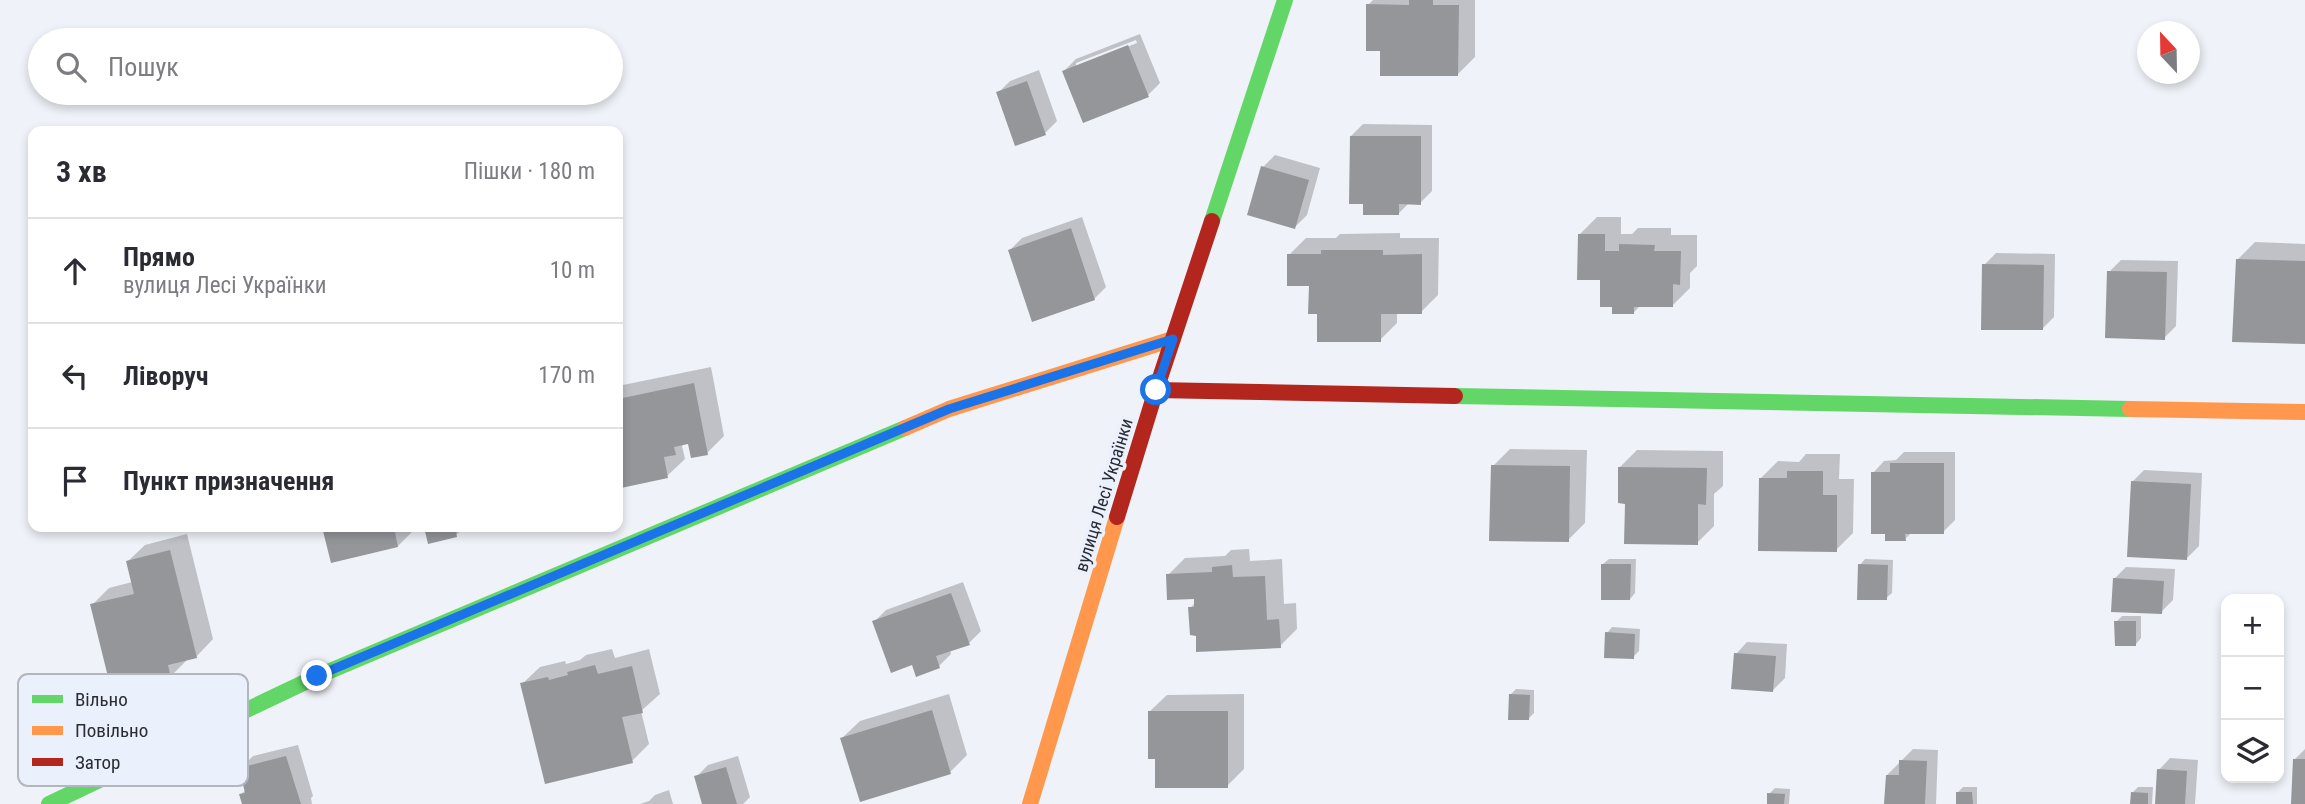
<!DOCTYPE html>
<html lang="uk">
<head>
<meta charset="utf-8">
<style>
	body { margin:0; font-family:"Roboto Condensed",sans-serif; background:#f2f2f3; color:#2b2b33 }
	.controls { position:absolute; right:21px; bottom:21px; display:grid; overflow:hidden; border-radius:14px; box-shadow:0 4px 10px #0003 }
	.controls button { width:63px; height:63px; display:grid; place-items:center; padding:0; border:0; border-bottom:2px solid #e1e1e2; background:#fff; color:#2b2b33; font:35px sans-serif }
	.compass { position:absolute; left:2137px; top:21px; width:63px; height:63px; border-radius:50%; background:#fff; box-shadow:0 4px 10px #0003; rotate:338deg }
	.stop { position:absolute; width:21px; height:21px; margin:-16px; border:5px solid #1a73e8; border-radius:50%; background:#fff }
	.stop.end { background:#1a73e8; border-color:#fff; box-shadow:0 2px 7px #0008 }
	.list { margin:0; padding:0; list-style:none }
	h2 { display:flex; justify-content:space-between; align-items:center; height:91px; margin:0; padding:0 28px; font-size:30px }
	h2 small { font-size:23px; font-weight:400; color:#7c7c81 }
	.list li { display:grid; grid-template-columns:46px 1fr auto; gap:21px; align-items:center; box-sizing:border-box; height:105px; padding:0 28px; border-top:2px solid #e1e1e2 }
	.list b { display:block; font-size:26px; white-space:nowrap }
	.list p { margin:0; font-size:23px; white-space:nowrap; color:#7c7c81 }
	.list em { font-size:23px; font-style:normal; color:#7c7c81 }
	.icon { flex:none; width:38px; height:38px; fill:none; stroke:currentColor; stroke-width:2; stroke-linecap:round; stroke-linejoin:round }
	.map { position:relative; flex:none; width:2305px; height:804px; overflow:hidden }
	.search { position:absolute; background:#fff; box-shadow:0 4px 10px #0003; left:28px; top:28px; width:595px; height:77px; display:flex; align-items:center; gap:18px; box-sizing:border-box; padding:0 24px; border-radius:38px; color:#7c7c81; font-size:26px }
	.panel { position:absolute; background:#fff; box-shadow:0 4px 10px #0003; left:28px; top:126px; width:595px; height:406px; border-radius:14px }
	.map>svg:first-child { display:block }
	.shadow { fill:#0003; fill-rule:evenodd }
	.building { fill:#94969a }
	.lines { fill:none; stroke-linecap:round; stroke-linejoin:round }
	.fast { stroke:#63d668; stroke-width:16 }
	.slow { stroke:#ff974d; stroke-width:16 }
	.jam { stroke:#b3261e; stroke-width:16 }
	.route { stroke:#1a73e8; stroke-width:9 }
	.labels { text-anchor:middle; stroke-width:7; stroke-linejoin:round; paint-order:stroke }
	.street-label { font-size:18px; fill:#2a2c32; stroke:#ebf1fc }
	.key { fill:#ebf1fc; stroke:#b1b6bf; stroke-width:2 }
	.key-label { font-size:19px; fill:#2a2c32 }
</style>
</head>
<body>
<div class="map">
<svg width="2305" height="804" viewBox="0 0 2305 804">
	<rect width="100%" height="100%" fill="#eff2f8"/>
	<!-- shadow -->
	<path class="shadow" d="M1373 0H1475V57L1458 74 1382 49 1368 5Z
		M1140 34 1160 83 1148 95 1064 71 1076 59ZM1136 40 1137 43 1076 67V63Z
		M1039 70 1057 121 1045 133 998 93 1010 81Z
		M1363 124 1432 125V191L1420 203H1409L1398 214 1351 136Z
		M1275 155 1320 168 1307 215 1295 227 1263 167Z
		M1082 217 1106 287 1094 299 1010 250 1022 238Z
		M1597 217H1621V234H1632L1638 228H1671V235H1697V266L1690 273V288L1672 306H1640L1633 313 1614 306 1580 234Z
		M1400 233V238H1439L1438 295 1421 312H1397V323L1380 340 1318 312 1310 284 1289 255 1306 238H1336L1340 234Z
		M2255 242 2305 244V342L2238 259Z
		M1996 253 2055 254 2054 317 2042 329 1984 265Z
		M2121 260 2178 261 2176 326 2164 338 2109 272Z
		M711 367 724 436 707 453 690 442 685 443 682 446 685 459 667 476 622 485 618 463V390L623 385Z
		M1510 449 1587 450 1585 523 1568 540 1493 466Z
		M1637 450 1723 451V486L1714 494V526L1697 543 1620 467Z
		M1904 452H1955V520L1943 532H1912L1905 539 1886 532 1873 473 1884 461 1896 460Z
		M1806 454H1840L1839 479H1854L1853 533 1836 550 1761 478 1778 461 1799 462Z
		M2144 470 2202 473 2199 546 2187 558 2132 482Z
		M324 527H414L415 529 398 546 332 561Z
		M426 527H465L456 535 429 542Z
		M187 534 213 639 196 657 188 659 170 677 92 605 109 588 132 582 127 562 145 545Z
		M1249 549 1250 561 1282 559 1284 604 1296 603 1297 629 1280 646 1197 634 1190 608 1196 602V597L1168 575 1185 558 1225 556 1231 550Z
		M1609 559H1636L1635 593 1630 599 1603 564Z
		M1865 559 1893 560 1892 593 1886 598 1860 565Z
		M2126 567 2175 569 2173 600 2161 612 2114 579Z
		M963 582 981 631 969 643 950 650 951 654 939 666 913 663 874 622 886 610Z
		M2122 616H2141V638L2136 644 2116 622Z
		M1612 627 1640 629 1639 651 1633 657 1607 633Z
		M1747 642 1787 644 1785 678 1773 690 1736 654Z
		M612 649 615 658 649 649 660 694 641 711 649 744 632 761 522 684 540 667 565 661 566 664 580 660 586 655Z
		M1516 689 1534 690V713L1528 719 1510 695Z
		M949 694 967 755 950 772 842 738 860 721Z
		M1244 694V769L1227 786 1157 757 1149 712 1167 695Z
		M298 745 313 796 311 798 312 804H244L241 794 246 790 241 768 253 756Z
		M1913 749 1938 750 1936 804H1886L1887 775Z
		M2305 749V804H2293L2294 760Z
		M738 756 750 797 743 804H704L696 777 708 765Z
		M2170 758 2198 760 2195 804H2156L2159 770Z
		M1963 787H1977V804H1958L1957 793Z
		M2138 787H2153L2152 804H2132V793Z
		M1775 788 1790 789 1789 804H1768L1769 794Z
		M669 790 673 804H640L649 801 655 795Z"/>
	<!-- building -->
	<path class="building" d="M1409 0H1433V5H1459L1458 76H1380V51H1366V4L1409 5Z
		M1128 45 1149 97 1083 123 1062 71Z
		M1027 81 1046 135 1015 146 996 92Z
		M1350 136H1421V205L1399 204V215H1363V204H1349Z
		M1261 166 1309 180 1295 229 1247 215Z
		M1071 228 1095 300 1032 322 1008 250Z
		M1578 234H1605V251H1619V244L1655 245 1654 251H1681L1680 285 1673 284V307H1634V314H1612V307H1600V280H1577Z
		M1321 250H1383V255L1422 254V314H1381V342H1317V314H1308L1309 286H1287V254H1321Z
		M2236 259 2305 261V344L2232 342Z
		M1982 264 2044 265 2043 330H1981Z
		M2107 271 2167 272 2165 340 2105 338Z
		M694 383 708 455 691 458 688 444 674 447 676 455 664 457 668 478 621 488 618 472V399Z
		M1890 463H1944V534H1905L1906 541H1885V534H1871V472H1890Z
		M1491 465 1570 466 1569 542 1489 541Z
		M1618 467 1707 468 1706 505 1698 504V545L1624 544 1625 504 1618 503Z
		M1787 471H1823V495H1837V552L1758 551 1759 478H1787Z
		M2131 481 2191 484 2187 560 2127 557Z
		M322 527H394L398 547 331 563Z
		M424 527H455L457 537 428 544Z
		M170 550 197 658 168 665 171 678 112 693 90 604 134 594 126 561Z
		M1601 564H1631L1630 600H1601Z
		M1858 564 1888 565 1887 600H1857Z
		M1232 565 1233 577 1265 576 1267 620 1279 619 1281 648 1196 652V636L1190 635 1188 607H1194V599L1167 600 1166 574 1212 572V567Z
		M2113 578 2164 581 2162 614 2111 612Z
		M951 593 970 645 936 656 940 668 916 677 912 665 891 673 872 621Z
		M2114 621H2136V646H2115Z
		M1605 632 1635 634 1634 659 1604 658Z
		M1734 653 1776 656 1773 692 1731 689Z
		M595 665 598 674 632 666 643 713 622 717 633 763 545 784 520 683 548 677 549 680 568 675 567 672Z
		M1509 694 1530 695 1529 720H1508Z
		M932 710 951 774 860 802 840 738Z
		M1148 711H1228V788H1155V759H1148Z
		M286 756 301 804H242L239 794 245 793 239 768Z
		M2293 759H2305V804H2291Z
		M1899 760 1927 761 1925 804H1884L1886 775H1899Z
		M726 767 737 804H702L694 776Z
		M2157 769 2187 771 2185 804H2155Z
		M1956 792H1972L1973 804H1956Z
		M2131 792 2148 793V804H2130Z
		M1767 793 1785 794 1784 804H1767Z"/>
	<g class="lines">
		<!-- fast -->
		<path class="fast" d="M1212 221 1285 0
			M1455 396 2130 409
			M49 804 318 676 905 428"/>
		<!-- slow -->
		<path class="slow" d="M2130 409 2305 412
			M905 428 949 409 1173 339
			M1030 804 1117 517"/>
		<!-- jam -->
		<path class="jam" d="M1156 390 1455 396
			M1117 517 1156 390 1212 221"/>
	</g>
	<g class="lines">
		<!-- route -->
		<path class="route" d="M317 676 949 409 1173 339 1156 390"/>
	</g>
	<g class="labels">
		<!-- street labels -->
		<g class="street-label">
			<text transform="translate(1104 495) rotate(-73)" y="6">вулиця Лесі Українки</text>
		</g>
	</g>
	<!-- legend -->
	<rect x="18" y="674" width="230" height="112" rx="10" class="key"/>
	<rect x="32" y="695" width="31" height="8" fill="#63d668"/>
	<rect x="32" y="726" width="31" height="9" fill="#ff974d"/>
	<rect x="32" y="758" width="31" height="8" fill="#b3261e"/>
	<g class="key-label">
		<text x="75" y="706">Вільно</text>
		<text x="75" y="737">Повільно</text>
		<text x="75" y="769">Затор</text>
	</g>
</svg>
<div class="controls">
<button>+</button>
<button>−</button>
<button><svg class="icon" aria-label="layers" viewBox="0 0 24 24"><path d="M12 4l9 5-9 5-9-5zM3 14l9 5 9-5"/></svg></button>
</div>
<svg class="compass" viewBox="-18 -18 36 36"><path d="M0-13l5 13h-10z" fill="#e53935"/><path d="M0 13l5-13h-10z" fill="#7c7c81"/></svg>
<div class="stop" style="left:1156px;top:390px"></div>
<div class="stop end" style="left:317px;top:676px"></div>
<div class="search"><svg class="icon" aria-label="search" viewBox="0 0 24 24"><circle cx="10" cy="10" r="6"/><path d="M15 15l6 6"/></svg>Пошук</div>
<section class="panel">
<h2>3 хв<small>Пішки · 180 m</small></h2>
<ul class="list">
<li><svg class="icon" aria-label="ahead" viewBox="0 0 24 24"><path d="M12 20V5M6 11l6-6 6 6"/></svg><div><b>Прямо</b><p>вулиця Лесі Українки</p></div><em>10 m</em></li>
<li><svg class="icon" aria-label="left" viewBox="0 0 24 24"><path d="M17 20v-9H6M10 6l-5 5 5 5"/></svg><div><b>Ліворуч</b></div><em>170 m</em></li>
<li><svg class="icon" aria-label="arrive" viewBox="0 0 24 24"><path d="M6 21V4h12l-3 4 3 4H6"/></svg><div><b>Пункт призначення</b></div></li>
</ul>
</section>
</div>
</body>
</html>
